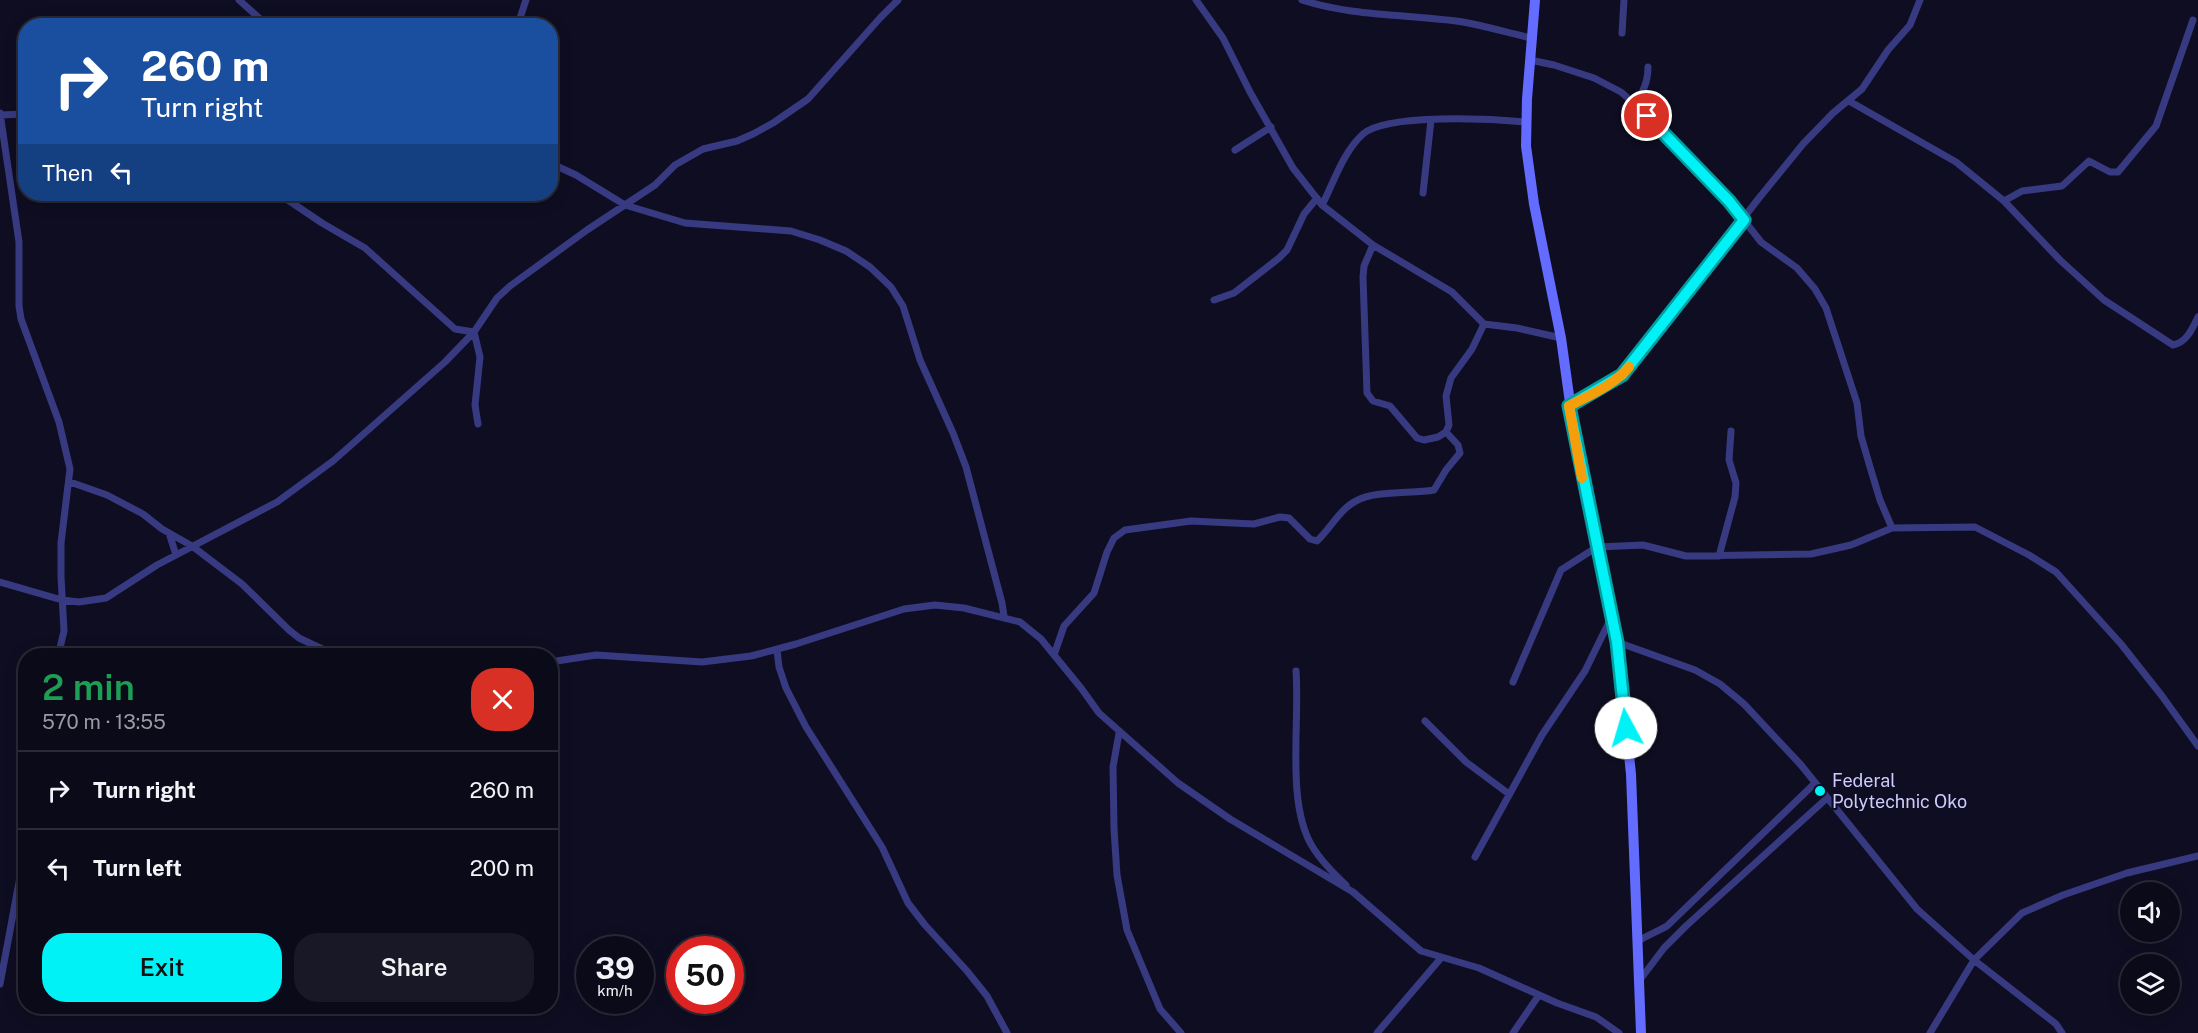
<!DOCTYPE html>
<meta charset="utf-8">
<style>
:root{--surface:#0b0a19;--page:#191826;--text:#f1f3f6;--muted:#9a9aa2;--line:#2b2b38;--accent:#00f2f7}
body{margin:0;font-family:"Public Sans",sans-serif;background:var(--page);color:var(--text);height:100vh;display:flex;flex-direction:column;font-size:22px;white-space:nowrap}
*{box-sizing:border-box;margin:0}
p{font-size:20px;color:var(--muted)}
.icon{flex:none;width:33px;height:33px;fill:none;stroke:currentColor;stroke-width:2;stroke-linecap:round;stroke-linejoin:round}
.map{position:relative;flex:1;overflow:hidden}
.sheet{position:absolute;left:18px;top:648px;width:540px;height:366px;display:flex;flex-direction:column;background:var(--surface);border-radius:24px;box-shadow:0 3px 15px #0003,0 0 0 2px var(--line)}
.sheet>*{flex:none}
.top-card{position:absolute;left:18px;top:18px;width:540px;height:183px;border-radius:24px;box-shadow:0 3px 15px #0003,0 0 0 2px var(--line);background:#1a4fa0;color:#fff;overflow:hidden}
.buttons{position:absolute;left:2120px;top:882px;display:grid;gap:12px}
.buttons a{display:grid;place-items:center;width:60px;height:60px;border-radius:50%;background:var(--surface);box-shadow:0 3px 15px #0003,0 0 0 2px var(--line);font-size:30px}
.speed{position:absolute;left:576px;top:936px;display:flex;gap:12px;font-size:30px;font-weight:700;text-align:center}
.speed>*{display:grid;place-content:center;width:78px;height:78px;border-radius:50%;background:var(--surface);box-shadow:0 3px 15px #0003,0 0 0 2px var(--line);line-height:1}
.speed small{font-size:15px;font-weight:400}
.speed .limit{border:9px solid #d22;background:#fff;color:#111}
.pin{position:absolute;display:grid;place-items:center;width:51px;height:51px;color:#fff;margin:-26px;border:3px solid #fff;border-radius:50%;box-shadow:0 2px 6px #0007}
.me{position:absolute;width:66px;margin:-33px;rotate:354deg;stroke-linejoin:round;filter:drop-shadow(0 0 4px #0008)}
.turn{display:flex;align-items:center;gap:21px;height:126px;padding:0 24px;font-size:27px}
.turn .icon{width:78px;height:78px;stroke-width:2.5}
.turn b{display:block;font-size:42px;line-height:51px}
.then{display:flex;align-items:center;height:57px;padding:0 24px;background:#0003;gap:12px;font-size:22px}
.round{display:grid;place-items:center;flex:none;width:63px;height:63px;border-radius:24px;background:var(--page)}
.summary{display:flex;align-items:center;justify-content:space-between;height:102px;padding:0 24px}
h1{font-size:36px;font-weight:600;line-height:45px;color:#1e9e55}
.primary-button{display:flex;gap:12px;margin-top:auto;padding:12px 24px}
.primary-button a{flex:1;height:69px;border-radius:24px;background:var(--accent);color:#111;font-size:24px;font-weight:600;line-height:69px;text-align:center}
.primary-button a+a{background:var(--page);color:var(--text)}
ul{padding:0;list-style:none}
li{display:flex;align-items:center;gap:18px;height:78px;padding:0 24px;border-top:2px solid var(--line)}
li div{flex:1}
li b{display:block;font-size:22px}
li em{font-style:normal}
.map>svg:first-child{display:block}
</style>
<div class="map">
<svg width="2198" height="1033" viewBox="0 0 2198 1033">
<rect width="100%" height="100%" fill="#0f0d21"/>
<g fill="none" stroke-linecap="round" stroke-linejoin="round">
<path stroke="#373a80" stroke-width="7" d="M239 0 268 26
M1196 0 1223 38 1250 92 1293 168 1322 205 1373 245 1452 292 1484 324 1517 328 1561 338
M1302 0C1354 17 1410 14 1463 22 1486 26 1508 33 1531 38
M521 26 520 18 526 0
M1622 33 1624 0
M1530 60 1554 65 1594 78 1621 92 1660 127 1729 201 1761 242 1797 268 1815 289 1826 308 1857 403 1861 436 1870 467 1880 500 1892 528
M1849 101 1956 162 2004 201 2060 260 2104 300 2173 345C2187 342 2192 329 2198 317
M1635 104C1643 92 1648 82 1648 67
M0 113 19 242V306L21 319 59 422 70 469 61 543V577L64 631 58 656
M0 115 26 114
M1235 150 1271 127
M550 163 576 175 625 205 685 223 791 231 820 240 846 251 870 267 891 287 903 306 920 360 953 433 966 467 1002 603 1004 616
M1423 193 1431 120
M279 194 322 223 365 248 455 329 474 332 480 357 475 405 478 424
M2004 201 2022 191 2062 186 2089 161 2110 172H2118L2156 126 2193 20
M1322 205C1334 182 1343 152 1363 134 1387 113 1493 119 1526 122
M1373 245 1364 266 1363 277 1367 393 1373 401 1390 406 1417 438 1424 440 1438 437 1446 432 1449 425 1446 396 1451 378 1472 349 1484 324
M1214 300 1234 293 1279 258 1287 250 1304 214 1317 198
M1569 406 1622 375 1759 198 1803 144 1833 113 1862 89 1888 50 1910 25 1920 0
M70 482 107 495 143 514 162 529 192 546 242 584 289 630 299 638 337 656
M169 533 176 555
M1719 556 1735 497 1736 483 1729 460 1731 431
M0 582 62 600 79 602 106 598 157 565 277 502 333 461 445 362 474 332 497 298 510 286 587 230 655 185 675 165 703 149 737 141 753 134 773 123 808 99 880 18 898 0
M1617 642 1695 670 1720 684 1744 704 1801 765 1917 909 1974 960 2056 1024 2062 1033
M777 650 779 667 786 688 806 727 882 847 908 903 925 925 967 971 987 996 1007 1033
M1054 655 1064 626 1094 593 1107 552 1114 538 1125 530 1191 521 1254 524 1280 517 1289 518 1310 539 1317 541C1330 529 1340 509 1356 501 1375 490 1412 494 1434 490L1446 470 1460 453 1458 445 1446 432
M550 662 596 655 702 662 751 656 796 644 904 609 935 605 964 608 1020 622 1041 639 1081 688 1099 713 1178 783 1230 819 1353 892 1421 951 1479 968 1557 1003 1596 1017 1619 1033
M1296 671C1300 722 1286 803 1312 846 1321 861 1333 873 1346 885
M1513 682 1561 570 1597 547 1643 545 1686 556 1811 554 1851 545 1892 528 1975 527 2029 555 2056 572 2121 644 2162 696 2198 746
M1425 721 1466 762 1509 794
M1119 733 1113 767 1114 829 1117 875 1127 930 1160 1009 1181 1033
M1475 857 1542 735 1585 671 1611 618
M1637 942C1647 935 1657 932 1667 926L1814 784
M1639 981 1664 948 1686 926 1826 799
M0 984 26 845
M1377 1033 1441 958
M1513 1033 1539 995
M1930 1033 1974 960 2022 913 2063 895 2127 873 2198 856"/>
<path stroke="#636cff" stroke-width="10" d="M1535 0 1527 99 1526 146 1534 204 1561 338 1577 453 1617 642 1631 774 1641 1033"/>
</g>
<g fill="none" stroke-linecap="round" stroke-linejoin="round">
<g stroke="#009da1" stroke-width="15">
<path id="route" d="M1626 728 1617 642 1569 406 1622 375 1744 220 1729 201 1647 116"/>
</g>
<use href="#route" stroke="#00f2f7" stroke-width="10"/>
<path stroke="#f59e0b" stroke-width="10" d="M1582 478 1569 406C1590 395 1614 385 1629 367"/>
</g>
<circle fill="#00f2f7" stroke="#0f0d21" stroke-width="2" cx="1820" cy="791" r="6"/>
<g text-anchor="middle" stroke-width="4.5" stroke-linejoin="round" paint-order="stroke">
<g font-size="18" fill="#ceccff" stroke="#0f0d21" text-anchor="start">
<text x="1832" y="787">Federal<tspan x="1832" dy="21">Polytechnic Oko</tspan></text>
</g>
</g>
</svg>
<div class="buttons">
<a><svg class="icon" aria-label="sound" viewBox="0 0 24 24"><path d="M4 9h4l5-4v14l-5-4H4zM17 9q2 3 0 6"/></svg></a>
<a><svg class="icon" aria-label="layers" viewBox="0 0 24 24"><path d="M12 4l9 5-9 5-9-5zM3 14l9 5 9-5"/></svg></a>
</div>
<div class="speed"><div>39<small>km/h</small></div><div class="limit">50</div></div>
<div class="pin" style="left:1647px;top:116px;background:#d93025"><svg class="icon" aria-label="arrive" viewBox="0 0 24 24"><path d="M6 21V4h12l-3 4 3 4H6"/></svg></div>
<svg class="me" style="left:1626px;top:728px" viewBox="-20 -20 40 40"><circle r="19" fill="#fff"/><path d="M0-13L10 11 0 6-10 11z" fill="#00f2f7"/></svg>
<div class="top-card">
<div class="turn"><svg class="icon" aria-label="right" viewBox="0 0 24 24"><path d="M7 20v-9h11M14 6l5 5-5 5"/></svg><div><b>260 m</b>Turn right</div></div>
<div class="then">Then<svg class="icon" aria-label="left" viewBox="0 0 24 24"><path d="M17 20v-9H6M10 6l-5 5 5 5"/></svg></div>
</div>
<section class="sheet">
<div class="summary"><div><h1>2 min</h1><p>570 m · 13:55</p></div><a class="round" style="background:#d93025;color:#fff"><svg class="icon" aria-label="close" viewBox="0 0 24 24"><path d="M6 6l12 12M18 6L6 18"/></svg></a></div>
<ul>
<li><svg class="icon" aria-label="right" viewBox="0 0 24 24"><path d="M7 20v-9h11M14 6l5 5-5 5"/></svg><div><b>Turn right</b></div><em>260 m</em></li>
<li><svg class="icon" aria-label="left" viewBox="0 0 24 24"><path d="M17 20v-9H6M10 6l-5 5 5 5"/></svg><div><b>Turn left</b></div><em>200 m</em></li>
</ul>
<div class="primary-button"><a>Exit</a><a>Share</a></div>
</section>
</div>
